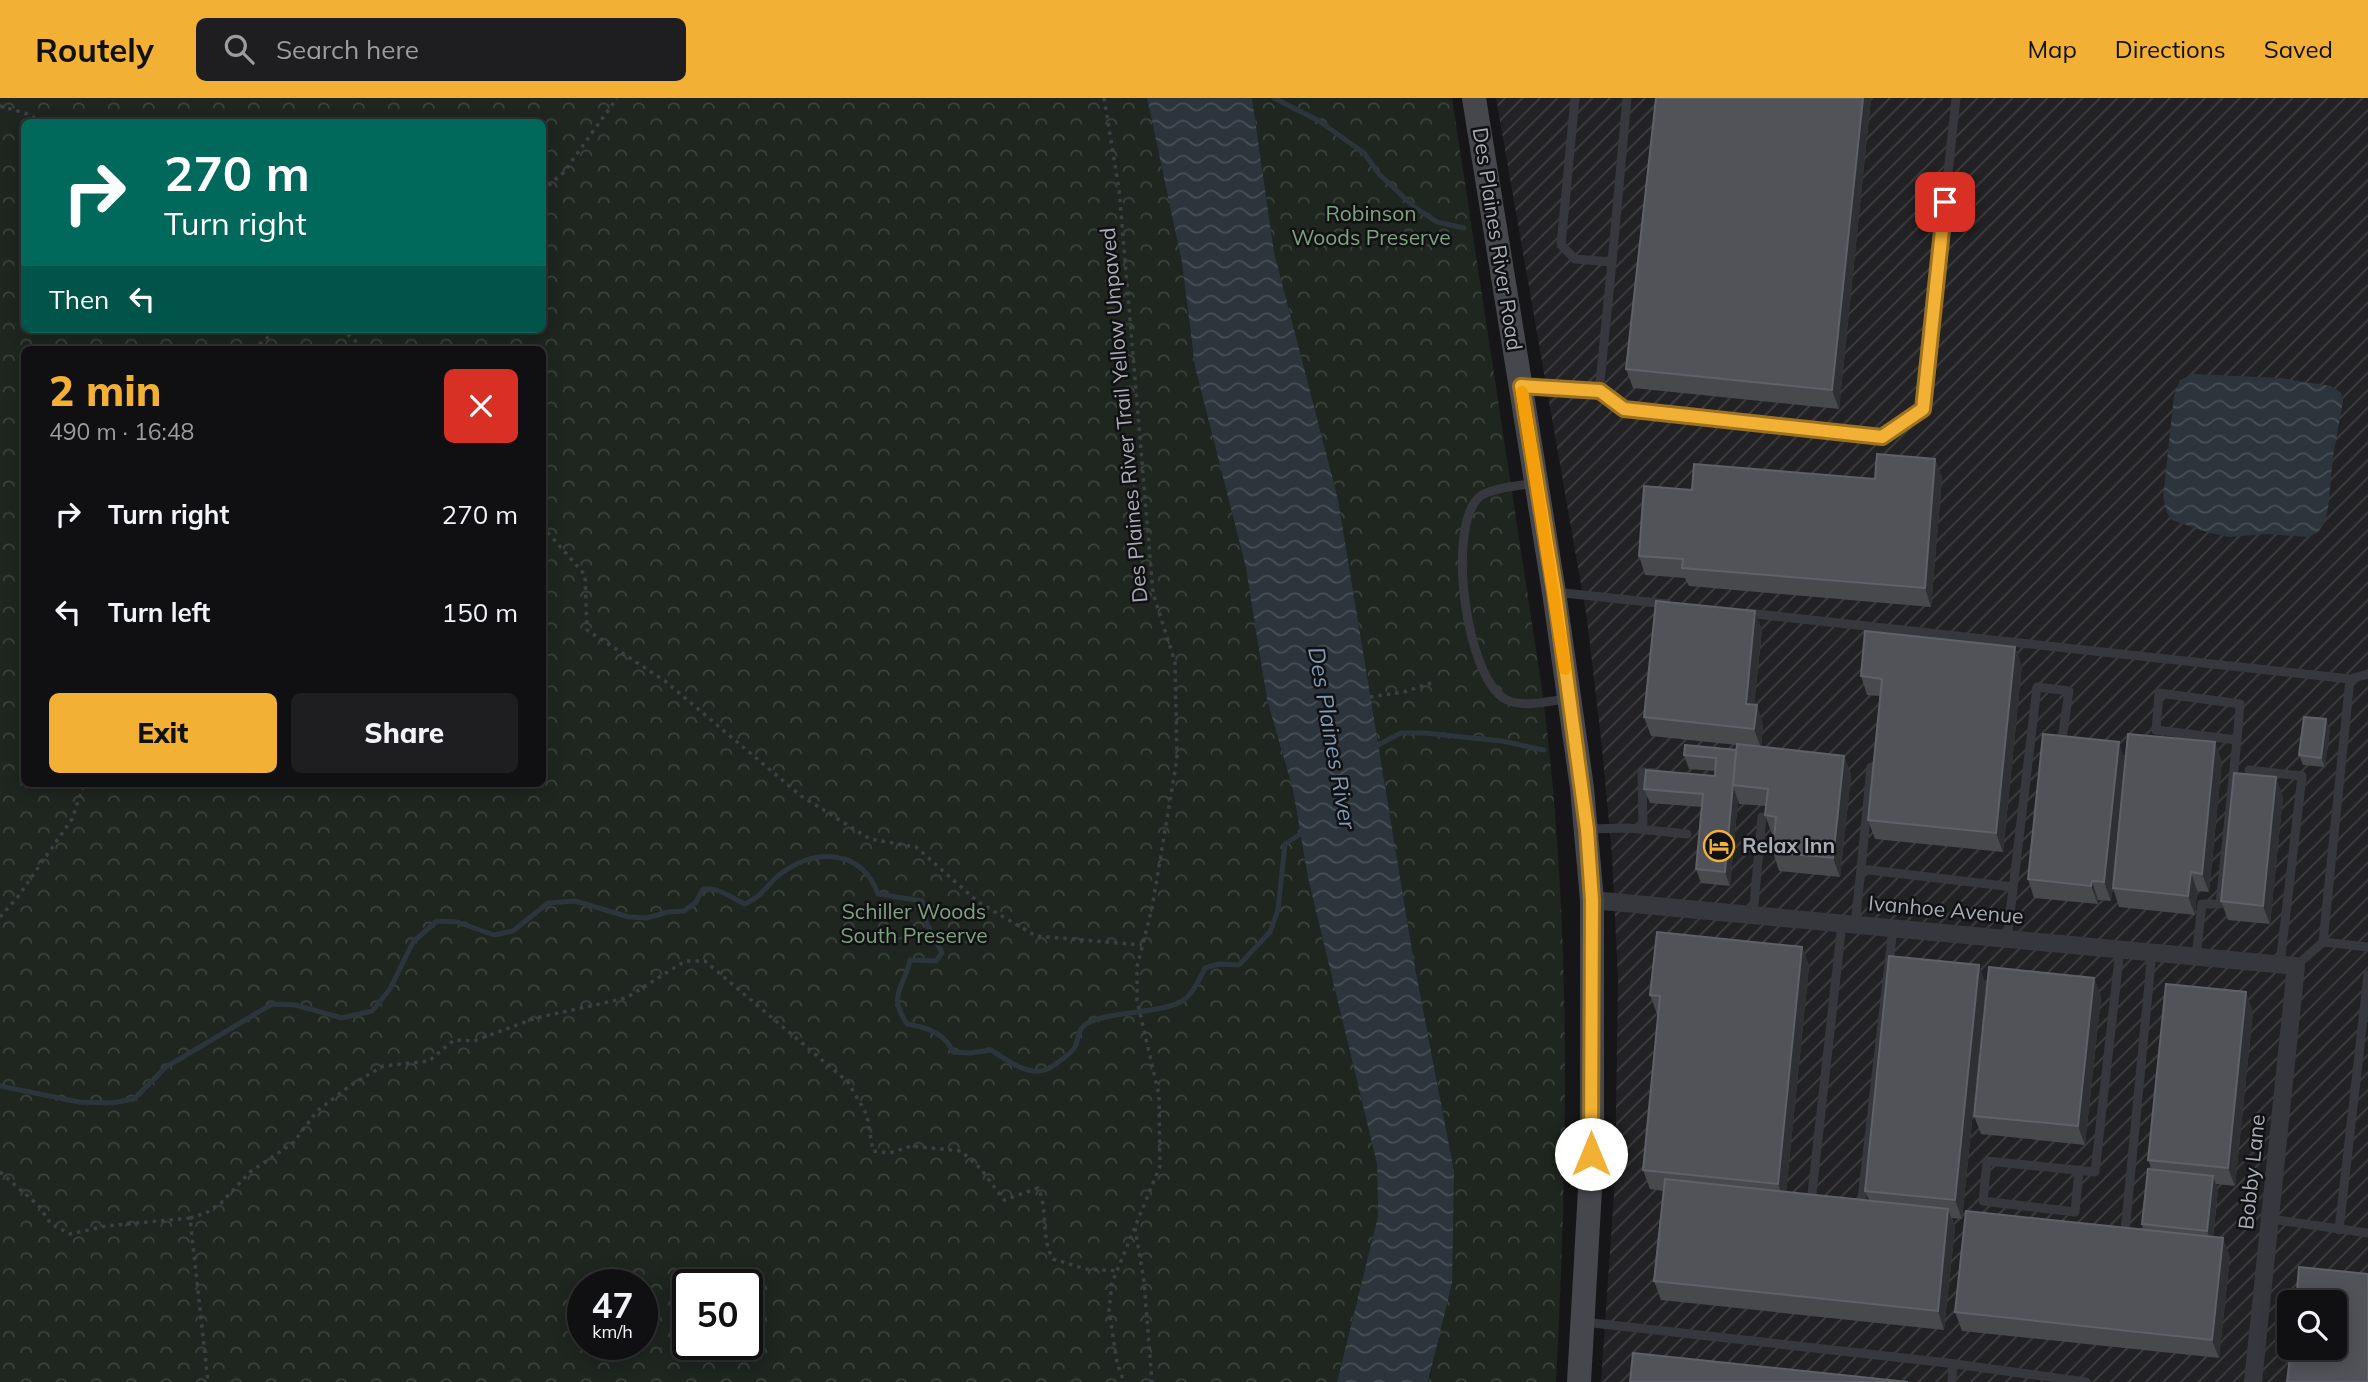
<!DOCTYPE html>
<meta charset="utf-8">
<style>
:root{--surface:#101012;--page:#1e1e20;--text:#f1f3f6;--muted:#9c9d9f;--line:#303032;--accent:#f2b134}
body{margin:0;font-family:Mulish,sans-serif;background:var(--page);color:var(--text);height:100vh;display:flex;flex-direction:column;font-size:26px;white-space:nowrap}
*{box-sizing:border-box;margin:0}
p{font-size:23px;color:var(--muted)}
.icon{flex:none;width:38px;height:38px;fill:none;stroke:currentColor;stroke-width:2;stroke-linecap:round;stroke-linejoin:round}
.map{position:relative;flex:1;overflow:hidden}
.panel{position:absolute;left:21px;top:248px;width:525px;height:441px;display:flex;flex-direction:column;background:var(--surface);border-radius:10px;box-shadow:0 4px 18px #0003,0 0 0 2px var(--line)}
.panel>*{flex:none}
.hud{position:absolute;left:21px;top:21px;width:525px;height:214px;border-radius:10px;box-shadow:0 4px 18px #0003,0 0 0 2px var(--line);background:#00695c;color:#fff;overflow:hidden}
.fabs{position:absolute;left:2277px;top:1192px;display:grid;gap:14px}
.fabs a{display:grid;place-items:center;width:70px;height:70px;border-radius:10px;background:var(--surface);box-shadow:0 4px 18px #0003,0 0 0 2px var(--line);font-size:35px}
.speed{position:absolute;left:567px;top:1171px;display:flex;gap:14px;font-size:35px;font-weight:700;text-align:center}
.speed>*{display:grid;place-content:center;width:91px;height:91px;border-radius:50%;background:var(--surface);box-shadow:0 4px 18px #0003,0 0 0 2px var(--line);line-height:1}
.speed small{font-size:18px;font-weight:400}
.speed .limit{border:4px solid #111;border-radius:10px;background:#fff;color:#111}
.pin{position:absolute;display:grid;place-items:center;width:60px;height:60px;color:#fff;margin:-30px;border-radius:14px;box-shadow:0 4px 10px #0006}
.me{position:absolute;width:77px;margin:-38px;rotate:0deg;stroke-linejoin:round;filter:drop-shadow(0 0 5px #0008)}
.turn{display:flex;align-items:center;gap:24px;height:147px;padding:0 28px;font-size:32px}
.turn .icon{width:91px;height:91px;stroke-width:2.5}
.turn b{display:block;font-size:49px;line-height:60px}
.then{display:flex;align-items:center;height:66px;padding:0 28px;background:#0003;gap:14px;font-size:26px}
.round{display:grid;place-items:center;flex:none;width:74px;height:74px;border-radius:10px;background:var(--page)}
.headline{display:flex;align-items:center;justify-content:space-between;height:119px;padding:0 28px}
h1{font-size:42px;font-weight:800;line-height:52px;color:var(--accent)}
.action{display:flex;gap:14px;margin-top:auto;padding:14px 28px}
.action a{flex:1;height:80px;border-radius:10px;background:var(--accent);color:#111;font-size:28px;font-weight:800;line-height:80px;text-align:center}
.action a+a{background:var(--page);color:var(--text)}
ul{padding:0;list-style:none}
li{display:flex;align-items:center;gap:21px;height:98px;padding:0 28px}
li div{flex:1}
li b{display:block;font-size:26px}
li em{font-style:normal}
header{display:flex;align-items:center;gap:42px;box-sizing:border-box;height:98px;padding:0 35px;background:var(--accent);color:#111}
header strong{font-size:33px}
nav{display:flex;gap:38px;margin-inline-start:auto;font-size:24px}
.search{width:490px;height:63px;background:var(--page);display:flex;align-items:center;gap:18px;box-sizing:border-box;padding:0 24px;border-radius:10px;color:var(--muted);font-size:26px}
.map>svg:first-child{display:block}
</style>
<header>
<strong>Routely</strong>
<div class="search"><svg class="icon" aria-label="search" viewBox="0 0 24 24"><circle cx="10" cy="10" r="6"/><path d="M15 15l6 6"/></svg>Search here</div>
<nav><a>Map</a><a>Directions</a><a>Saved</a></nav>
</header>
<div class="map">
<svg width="2368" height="1284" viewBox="0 0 2368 1284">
<defs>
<pattern id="industrial-furrows" width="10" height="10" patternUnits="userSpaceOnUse" patternTransform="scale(1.75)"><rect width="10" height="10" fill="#222225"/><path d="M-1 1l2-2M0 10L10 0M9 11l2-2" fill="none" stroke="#3f3f43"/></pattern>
<pattern id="park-crowns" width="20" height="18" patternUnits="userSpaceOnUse" patternTransform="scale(1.75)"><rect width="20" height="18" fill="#1e261f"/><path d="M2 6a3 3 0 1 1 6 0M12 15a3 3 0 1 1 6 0" fill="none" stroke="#3c433d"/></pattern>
<pattern id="water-waves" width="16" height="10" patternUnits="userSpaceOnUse" patternTransform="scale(1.75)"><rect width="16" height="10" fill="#2c353c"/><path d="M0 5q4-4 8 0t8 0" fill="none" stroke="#485056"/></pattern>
</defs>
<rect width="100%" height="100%" fill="#161618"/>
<path fill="url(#industrial-furrows)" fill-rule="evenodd" d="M1496 0H2368V1284H1601L1615 1081 1618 882 1612 757 1602 649 1587 521ZM2289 1204H2334V1250H2289Z"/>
<path fill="url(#park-crowns)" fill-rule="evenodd" d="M0 0H1147L1182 165 1195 269 1246 470 1293 692 1308 780 1377 1066 1378 1118 1337 1284H0ZM24 24H542V231H24ZM24 252H542V686H24ZM583 1186H642V1246H583ZM688 1186H747V1246H688Z
M1252 0H1452L1542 591C1572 820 1568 1054 1556 1284H1428L1431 1276 1454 1073 1414 864 1338 401 1274 154Z"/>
<path fill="url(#water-waves)" d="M1147 0H1252L1274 154 1338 401 1414 864 1454 1073 1452 1185 1428 1284H1337L1378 1118 1377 1066 1308 780 1293 692 1267 601 1246 470 1195 269 1182 165Z
M2193 276 2280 280 2331 288 2341 295 2343 303 2333 359 2328 411 2325 424 2318 434 2309 439 2265 436 2230 439 2210 435 2172 422 2167 415 2163 399 2174 298 2180 282Z"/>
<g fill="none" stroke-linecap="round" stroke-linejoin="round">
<path stroke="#2c353c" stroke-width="5" d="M1274 0 1319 23 1364 55 1379 76 1413 108 1437 124 1464 130
M1374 649 1401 635H1424L1502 643 1544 652
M0 988 79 1004 112 1005 134 1001 166 969 272 906 295 907 342 920 372 913 390 891 413 844 437 823 457 824 494 837 513 833 548 805 575 803 629 819 647 820 668 814 684 813 696 804 703 791C719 789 731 800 745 806 765 797 766 786 783 774 818 750 862 752 878 796L922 803 926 824 942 855 936 863 910 862C904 891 887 896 907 926 926 929 945 935 953 954L970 955 991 952C1005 961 1027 978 1045 972 1051 970 1072 955 1075 949 1079 941 1077 932 1086 926 1110 912 1167 916 1185 901 1194 894 1200 880 1205 870L1219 866 1239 867 1270 834 1278 812 1285 746 1305 733"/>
<path stroke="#3d3f44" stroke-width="3.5" stroke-dasharray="3.5 5" stroke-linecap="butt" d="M1104 0 1119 91 1153 495 1175 564 1177 661 1152 810 1137 869V902L1159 997 1160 1068 1112 1185 1109 1212 1117 1265 1124 1284
M0 8 28 16 42 24
M542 93 564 74 617 0
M341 231 366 252
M253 252 277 231
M542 428 585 477 587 532 665 583 801 698 870 741 916 749 978 804 1036 838 1142 847
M1370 599 1404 594 1431 585
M0 819 17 800 72 721 84 686
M0 1074 38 1107 51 1126 70 1136 106 1128 190 1120 208 1284
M190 1120 206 1115 221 1105 250 1074 293 1045 317 1013 351 987 383 968 429 963 454 942 474 943 536 920 626 900 685 863H705L848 984 867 1017 873 1053 890 1055 911 1048 961 1053 981 1071 1004 1102 1038 1090C1049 1113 1040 1139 1053 1161L1086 1171 1117 1173
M1135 1130 1144 1183 1152 1284"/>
<path stroke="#37383d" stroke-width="9" d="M1575 0 1561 147 1575 161 1612 164 1599 294
M1612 164 1627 0
M1523 288 1599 294 1624 311 1882 339 1923 311 1956 0
M1535 385C1519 388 1496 389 1482 397 1444 422 1466 584 1507 602 1525 610 1548 603 1566 601
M1555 494 1667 506
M1747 515 2350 581
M2249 672 2302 678 2280 866
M1588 731 1628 730 1687 736
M1643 731 1642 674 1656 675
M1861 771 1871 669
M1753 817 1762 719
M1855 826 1861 771 2013 789
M2007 841 2037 589 2069 593 2061 648
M2323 844 2368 849
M2196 859 2202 806H2220L2237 642 2156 632 2159 595 2240 606 2237 642
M2296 868 2323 844 2350 581 2368 576
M2079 1072 2075 1114 1983 1103 1987 1063 2095 1074 2120 851
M1812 1095 1842 825
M1862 1101 1893 830
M2270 1121 2368 1135
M2339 1132 2368 877
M2125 1134 2152 854
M1584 1224 1948 1265 2086 1284
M1952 1284 1953 1266"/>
<path stroke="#37383d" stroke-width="18" d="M1592 802 2296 868 2253 1284"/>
<path stroke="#45474d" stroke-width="24" d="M1474 0 1554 494 1582 690 1592 802V1056L1579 1284"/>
</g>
<path fill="#47494d" d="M1871 0 1839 311 1633 290 1626 271Z
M1935 361 1942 380 1931 509 1689 488 1685 480 1645 477 1639 458 1692 392 1875 381Z
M1762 532 1754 607 1763 626 1761 649 1844 658 1851 677 1840 779 1779 773 1773 754 1775 736H1772L1765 717 1766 708 1739 706 1738 702 1730 788 1701 785 1696 771 1702 709 1650 705 1644 691 1715 678V673L1689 671 1684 657 1736 652 1737 647 1651 638 1644 619Z
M2022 567 2003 754 1875 741 1868 722 1880 598 1867 597 1861 578Z
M2330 631 2325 669 2303 667 2299 657Z
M2125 663H2222L2209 794 2197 793 2195 817 2119 809 2113 790 2121 703 2111 803 2098 802V806L2034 800 2028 781Z
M2283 698 2270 826 2228 822 2221 803Z
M1802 849 1809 868 1786 1094 1869 1102 1865 1093 1986 886 1962 1121 1952 1120 1955 1130 1944 1232 1661 1202 1654 1183 1663 1093 1650 1091 1643 1072 1659 916H1657L1650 897Z
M2094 880 2101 899 2085 1047 1981 1036 1974 1018Z
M2253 913 2235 1088 2216 1086 2218 1092 2213 1139 2230 1159 2219 1260 1962 1233 1955 1214 2144 1132 2142 1126 2152 1072 2148 1062Z"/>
<path fill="#2f3033" d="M1863 0H1871L1839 311 1832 292Z
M1935 361 1942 380 1931 509 1925 490Z
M1755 513 1762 532 1752 624 1746 606Z
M2015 549 2022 567 2003 754 1996 735Z
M1757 607 1763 626 1761 650 1754 631Z
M2326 621 2330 631 2325 669 2321 660Z
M2119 644 2125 663 2111 803 2104 784Z
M2215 644 2222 663 2209 794 2202 776Z
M1844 658 1851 677 1840 779 1833 760Z
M2276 679 2283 698 2270 826 2263 808Z
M1733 688 1738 702 1730 788 1725 774Z
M2191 774 2197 793 2195 817 2188 798Z
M2092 783 2098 802V806L2091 788Z
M1802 849 1809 868 1785 1105 1778 1086Z
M1979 867 1986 886 1962 1121 1955 1102Z
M2094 880 2101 899 2085 1047 2078 1028Z
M2246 894 2253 913 2235 1088 2228 1070Z
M2213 1078 2218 1092 2212 1147 2207 1133Z
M1948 1111 1955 1130 1944 1232 1938 1213Z
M2223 1140 2230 1159 2219 1260 2212 1242Z"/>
<path fill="#525359" stroke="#5f6168" stroke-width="2" d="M1656 0H1863L1832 292 1626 271Z
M1877 356 1935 361 1925 490 1682 470 1683 461 1639 458 1644 388 1692 392 1694 366 1875 381Z
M1656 503 1755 513 1746 606 1757 607 1754 631 1644 619Z
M1865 533 2015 549 1996 735 1868 722 1882 581 1861 578Z
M2304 619 2326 621 2321 660 2299 657Z
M2043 636 2119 644 2104 784 2092 783 2091 788 2028 781Z
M2128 636 2215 644 2202 776 2191 774 2188 798 2113 790Z
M1737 646 1844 658 1833 760 1773 754 1776 719 1765 717 1768 691 1733 687Z
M1685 647 1736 652 1725 774 1696 771 1703 696 1644 691 1646 672 1715 678 1716 660 1684 657Z
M2234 675 2276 679 2263 808 2221 803Z
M1657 834 1802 849 1778 1086 1643 1072 1660 898 1650 897Z
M1889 858 1979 867 1955 1102 1865 1093Z
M1989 869 2094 880 2078 1028 1974 1018Z
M2166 886 2246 894 2228 1070 2148 1062Z
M2148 1071 2213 1078 2207 1133 2142 1126Z
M1665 1081 1948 1111 1938 1213 1654 1183Z
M1966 1113 2223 1140 2212 1242 1955 1214Z
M2299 1169 2368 1176V1284H2287L2291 1250H2334V1204H2296Z
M1633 1255 1908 1284H1630Z"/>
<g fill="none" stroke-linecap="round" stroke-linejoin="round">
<g stroke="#9d7322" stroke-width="18">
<path id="route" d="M1591 1056 1592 802 1587 731 1555 494 1521 288 1600 293 1624 311 1882 339 1923 311 1945 104"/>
</g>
<use href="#route" stroke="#f2b134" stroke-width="12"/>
<path stroke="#f59e0b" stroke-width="12" d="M1522 294 1565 571"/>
</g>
<defs>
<g id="hotel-ring" transform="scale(1.575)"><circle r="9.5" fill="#111113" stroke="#f2b134" stroke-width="1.5"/><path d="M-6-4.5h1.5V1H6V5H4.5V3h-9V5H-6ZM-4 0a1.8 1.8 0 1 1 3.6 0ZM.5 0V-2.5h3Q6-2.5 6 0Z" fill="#f2b134"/></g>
</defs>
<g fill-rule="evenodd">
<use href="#hotel-ring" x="1719" y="748"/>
</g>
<g text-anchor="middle" stroke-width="5" stroke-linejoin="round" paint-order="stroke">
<g font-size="21" fill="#7fa381" stroke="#111113">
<text x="1371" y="123">Robinson<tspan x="1371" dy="24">Woods Preserve</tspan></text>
<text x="914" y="821">Schiller Woods<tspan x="914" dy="24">South Preserve</tspan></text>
</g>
<g font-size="21" fill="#a8adb8" stroke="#111113">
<text transform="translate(1497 141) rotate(81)" y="7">Des Plaines River Road</text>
<text transform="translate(1124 317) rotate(-95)" y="7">Des Plaines River Trail Yellow Unpaved</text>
<text transform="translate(1946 812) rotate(5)" y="7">Ivanhoe Avenue</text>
<text transform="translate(2252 1074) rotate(-84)" y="7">Bobby Lane</text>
</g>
<g font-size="21" font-weight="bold" fill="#a8adb8" stroke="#111113" text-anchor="start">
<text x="1742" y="755">Relax Inn</text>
</g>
<g font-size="23" font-style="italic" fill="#7f9bb3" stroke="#111113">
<text transform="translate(1332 640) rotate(80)" y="8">Des Plaines River</text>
</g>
</g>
</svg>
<div class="fabs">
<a><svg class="icon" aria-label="search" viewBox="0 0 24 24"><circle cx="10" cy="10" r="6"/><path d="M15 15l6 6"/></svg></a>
</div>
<div class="speed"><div>47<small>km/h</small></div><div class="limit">50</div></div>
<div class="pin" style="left:1945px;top:104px;background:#d93025"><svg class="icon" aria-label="arrive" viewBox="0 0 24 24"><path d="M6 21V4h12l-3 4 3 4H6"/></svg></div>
<svg class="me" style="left:1591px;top:1056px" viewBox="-20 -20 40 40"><circle r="19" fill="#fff"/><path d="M0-13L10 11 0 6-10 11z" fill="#f2b134"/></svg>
<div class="hud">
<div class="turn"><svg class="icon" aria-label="right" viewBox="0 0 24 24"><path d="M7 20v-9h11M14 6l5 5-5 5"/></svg><div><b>270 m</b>Turn right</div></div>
<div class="then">Then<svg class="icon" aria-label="left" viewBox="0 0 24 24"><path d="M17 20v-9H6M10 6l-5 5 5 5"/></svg></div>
</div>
<section class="panel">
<div class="headline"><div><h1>2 min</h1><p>490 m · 16:48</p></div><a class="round" style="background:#d93025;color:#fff"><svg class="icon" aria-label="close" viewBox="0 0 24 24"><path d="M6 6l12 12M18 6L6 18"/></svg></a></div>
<ul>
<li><svg class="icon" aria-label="right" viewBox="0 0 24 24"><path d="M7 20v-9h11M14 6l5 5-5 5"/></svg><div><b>Turn right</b></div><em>270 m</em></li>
<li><svg class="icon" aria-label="left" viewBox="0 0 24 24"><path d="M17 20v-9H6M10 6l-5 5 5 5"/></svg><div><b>Turn left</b></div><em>150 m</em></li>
</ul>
<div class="action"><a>Exit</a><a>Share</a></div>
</section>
</div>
